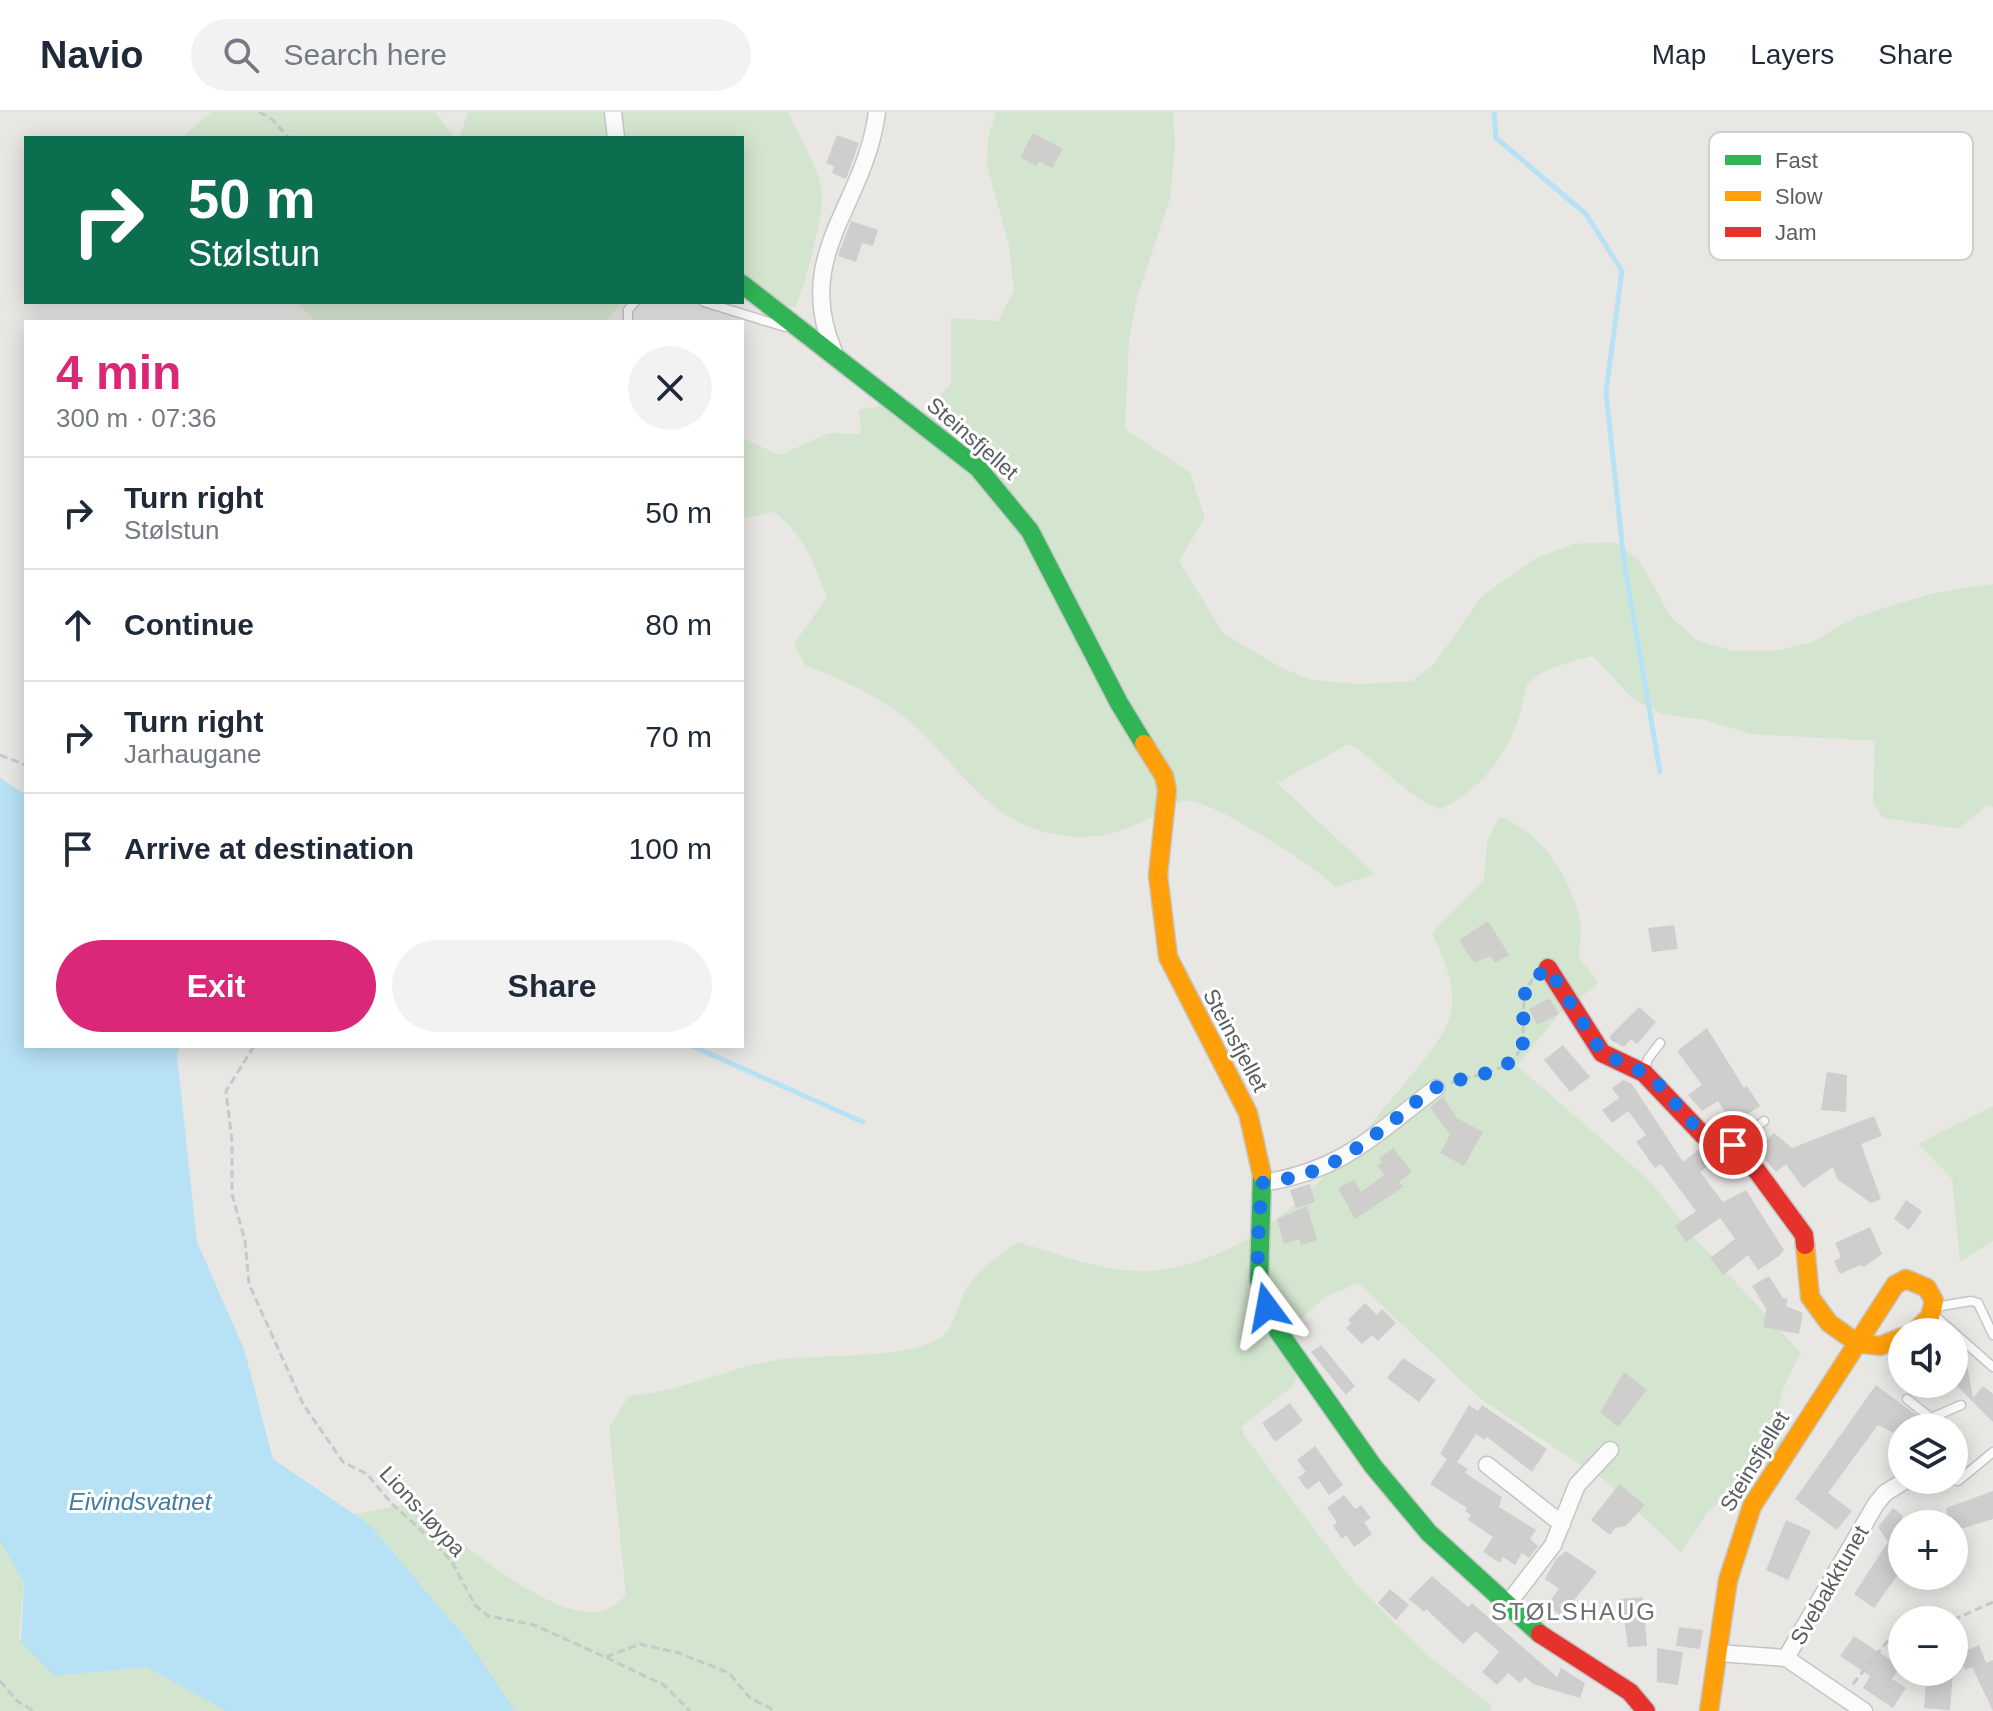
<!DOCTYPE html>
<meta charset="utf-8">
<style>
:root{--surface:#fff;--page:#f2f2f3;--text:#1f2937;--muted:#747a83;--line:#e0e1e3;--accent:#db2777}
body{margin:0;font-family:Arial,sans-serif;background:var(--page);color:var(--text);height:100vh;display:flex;flex-direction:column;font-size:30px;white-space:nowrap}
*{box-sizing:border-box;margin:0}
p{font-size:26px;color:var(--muted)}
.icon{flex:none;width:44px;height:44px;fill:none;stroke:currentColor;stroke-width:2;stroke-linecap:round;stroke-linejoin:round}
.map{position:relative;flex:1;overflow:hidden}
.panel{position:absolute;left:24px;top:208px;width:720px;height:728px;display:flex;flex-direction:column;background:var(--surface);border-radius:0px;box-shadow:0 4px 20px #0003}
.panel>*{flex:none}
.guide{position:absolute;left:24px;top:24px;width:720px;height:168px;border-radius:0px;box-shadow:0 4px 20px #0003;background:#0b6e4f;color:#fff;overflow:hidden}
.tools{position:absolute;left:1888px;top:1206px;display:grid;gap:16px}
.tools a{display:grid;place-items:center;width:80px;height:80px;border-radius:50%;background:var(--surface);box-shadow:0 4px 20px #0003;font-size:40px}
.pin{position:absolute;display:grid;place-items:center;width:68px;height:68px;color:#fff;margin:-34px;border:4px solid #fff;border-radius:50%;box-shadow:0 2px 8px #0007}
.me{position:absolute;width:88px;margin:-44px;rotate:347deg;stroke-linejoin:round;filter:drop-shadow(0 0 6px #0008)}
.turn{display:flex;align-items:center;gap:28px;height:168px;padding:0 32px;font-size:36px}
.turn .icon{width:104px;height:104px;stroke-width:2.5}
.turn b{display:block;font-size:56px;line-height:68px}
.round{display:grid;place-items:center;flex:none;width:84px;height:84px;border-radius:42px;background:var(--page)}
.summary{display:flex;align-items:center;justify-content:space-between;height:136px;padding:0 32px}
h1{font-size:48px;font-weight:800;line-height:60px;color:var(--accent)}
.cta{display:flex;gap:16px;margin-top:auto;padding:16px 32px}
.cta a{flex:1;height:92px;border-radius:48px;background:var(--accent);color:#fff;font-size:32px;font-weight:800;line-height:92px;text-align:center}
.cta a+a{background:var(--page);color:var(--text)}
ul{padding:0;list-style:none}
li{display:flex;align-items:center;gap:24px;height:112px;padding:0 32px;border-top:2px solid var(--line)}
li div{flex:1}
li b{display:block;font-size:30px}
li em{font-style:normal}
header{display:flex;align-items:center;gap:48px;box-sizing:border-box;height:112px;padding:0 40px;background:var(--surface);border-bottom:2px solid var(--line)}
header strong{font-size:38px}
nav{display:flex;gap:44px;margin-inline-start:auto;font-size:28px}
.search{width:560px;height:72px;background:var(--page);display:flex;align-items:center;gap:20px;box-sizing:border-box;padding:0 28px;border-radius:44px;color:var(--muted);font-size:30px}
.map>svg:first-child{display:block}
</style>
<header>
<strong>Navio</strong>
<div class="search"><svg class="icon" aria-label="search" viewBox="0 0 24 24"><circle cx="10" cy="10" r="6"/><path d="M15 15l6 6"/></svg>Search here</div>
<nav><a>Map</a><a>Layers</a><a>Share</a></nav>
</header>
<div class="map">
<svg width="1993" height="1599" viewBox="0 0 1993 1599">
<rect width="100%" height="100%" fill="#e9e7e4"/>
<path fill="#d4e5cf" d="M211 0H435L455 26H182Z
M468 0H788C799 25 814 47 821 74 827 98 805 170 796 195L759 193 742 187V26H459Z
M996 0H1173L1175 33 1170 87 1136 189 1129 229 1125 317 1190 360 1205 406 1179 449 1223 521 1284 557 1312 568 1361 572 1412 569 1434 552 1482 484 1536 446 1573 432 1614 430 1639 448 1671 505 1697 528 1734 539H1773L1813 530 1852 507 1897 492 1934 481 1993 472V695L1987 693 1959 717 1883 706 1873 692 1875 629 1750 622 1705 608 1661 602 1633 587 1593 544C1571 550 1548 554 1530 570 1523 576 1524 590 1521 599 1509 641 1481 679 1440 697 1405 684 1381 651 1349 632L1277 671 1375 762 1336 775C1318 756 1207 684 1185 689 1174 691 1162 700 1152 705 1113 725 1084 731 1041 719 984 704 950 643 907 607 877 583 840 567 805 553L794 532 827 485C813 450 804 423 774 400L742 406V326L780 343 829 321 861 322 859 298 883 293 913 318 951 271V206L998 209 1014 179 1009 133 987 54 988 26Z
M295 190H621L606 210H317Z
M1499 705C1540 717 1567 762 1579 802 1583 815 1579 833 1579 846L1599 871 1560 901 1517 954 1650 1069 1695 1126 1801 1241C1780 1278 1767 1305 1792 1345L1758 1355 1707 1401 1681 1441 1607 1370 1482 1288 1358 1171 1324 1186 1282 1223 1297 1263 1294 1273 1241 1315 1244 1323 1355 1471 1427 1543 1490 1592 1492 1599H515L355 1402 408 1392C450 1418 554 1516 605 1498 612 1496 620 1488 626 1484L609 1315 629 1284C685 1279 728 1255 782 1247 823 1242 913 1248 944 1223 955 1214 959 1187 968 1174 981 1155 1000 1143 1018 1130 1072 1146 1120 1168 1177 1155 1276 1133 1338 1051 1400 977 1416 957 1449 922 1452 896 1455 869 1442 844 1432 821L1484 768 1487 729Z
M1993 994V1129L1960 1150 1952 1067 1918 1032Z
M0 1429 24 1470 19 1525 54 1564 146 1555 226 1599H0Z"/>
<path fill="#b7e1f4" d="M0 666 26 683V934H180L177 943 197 1130 244 1237 273 1347 370 1413 468 1529 515 1599H226L146 1555 54 1564 21 1530 24 1470 0 1429Z"/>
<g fill="none" stroke-linecap="round" stroke-linejoin="round">
<path stroke="#b7e1f4" stroke-width="5" d="M1494 0 1496 26 1586 102 1622 159 1606 280 1624 450 1660 660
M692 934 863 1010"/>
</g>
<path fill="#d0cecd" d="M1033 21 1063 37 1052 56 1039 49 1036 54 1020 45Z
M837 23 859 31 846 67 832 61 834 54 826 51Z
M851 109 878 118 873 134 862 131 856 150 838 144Z
M1488 809 1509 843 1495 851 1490 844 1474 851 1459 828Z
M1674 813 1678 837 1652 840 1648 816Z
M1549 886 1559 902 1537 913 1529 897Z
M1639 895 1656 910 1637 932 1631 927 1624 935 1612 929 1609 925Z
M1707 916 1744 976 1747 974 1760 994 1733 1012 1718 989 1702 999 1688 983 1702 973 1677 939Z
M1563 933 1590 965 1570 980 1544 948Z
M1827 960 1847 963 1846 1000 1821 998Z
M1623 968 1632 972 1683 1050 1698 1038 1716 1047 1700 1060 1723 1090 1746 1078 1784 1138 1779 1144 1758 1158 1748 1143 1723 1163 1710 1146 1735 1127 1720 1106 1686 1130 1675 1114 1696 1099 1661 1052 1655 1056 1636 1030 1646 1023 1628 999 1612 1011 1602 998 1619 986 1612 976Z
M1443 985 1457 1006 1483 1020 1464 1054 1440 1041 1450 1023 1430 995Z
M1874 1004 1882 1024 1861 1032 1881 1087 1871 1091 1837 1067 1833 1055 1803 1076 1786 1052 1776 1060 1756 1037 1774 1021 1792 1036Z
M1393 1036 1412 1060 1399 1070 1403 1075 1355 1107 1338 1076 1354 1068 1361 1080 1384 1063 1377 1053 1382 1050 1379 1046Z
M1310 1072 1315 1090 1296 1096 1290 1078Z
M1906 1088 1922 1099 1909 1118 1894 1107Z
M1307 1094 1317 1128 1301 1133 1299 1127 1284 1132 1277 1107Z
M1870 1115 1882 1142 1864 1155 1860 1153 1840 1162 1834 1149 1841 1145 1835 1131Z
M1769 1164 1783 1186 1788 1187 1786 1194 1803 1201 1799 1222 1763 1215 1766 1197 1752 1174Z
M1365 1191 1377 1203 1382 1197 1396 1211 1378 1229 1372 1223 1362 1232 1346 1216 1351 1211 1348 1208Z
M1321 1233 1355 1274 1346 1283 1311 1240Z
M1403 1246 1436 1268 1419 1290 1387 1266Z
M1966 1247 1973 1286 1983 1274 1993 1282V1310L1954 1271V1249Z
M1624 1260 1647 1278 1618 1315 1600 1300Z
M1876 1273 1919 1305 1911 1316H1902V1325L1878 1313 1828 1381 1852 1399 1837 1418 1795 1387Z
M1290 1291 1303 1309 1275 1330 1262 1311Z
M1469 1293 1478 1299 1482 1293 1547 1337 1532 1360 1487 1325 1485 1328 1476 1322 1457 1350 1468 1357 1465 1361 1502 1385 1499 1395 1536 1418 1530 1427 1538 1434 1529 1446 1522 1441 1515 1453 1503 1445 1500 1451 1483 1440 1493 1425 1468 1408 1471 1403 1465 1399 1467 1396 1430 1372 1447 1347 1440 1342Z
M1315 1334 1343 1373 1329 1383 1319 1369 1307 1378 1298 1365 1306 1360 1297 1348Z
M1619 1372 1645 1393 1626 1414 1615 1416 1610 1423 1591 1408Z
M1993 1379V1407L1954 1419V1412H1923L1947 1402 1946 1396Z
M1344 1383 1355 1397 1361 1393 1371 1406 1364 1410 1372 1422 1354 1435 1346 1423 1342 1427 1333 1414 1337 1410 1327 1396Z
M1893 1396 1902 1403V1457L1874 1496 1854 1482 1888 1430 1878 1415Z
M1786 1408 1811 1419 1788 1468 1766 1458Z
M1566 1439 1597 1460 1561 1504 1547 1493 1559 1477 1545 1467 1556 1447Z
M1432 1464 1468 1495 1472 1491 1557 1565 1561 1556 1585 1571 1580 1586 1533 1572 1525 1565 1520 1571 1508 1561 1497 1573 1482 1560 1499 1540 1476 1519 1463 1532 1426 1497 1424 1500 1409 1487Z
M1390 1477 1409 1493 1396 1508 1378 1491Z
M1643 1485 1647 1534 1628 1535 1621 1487Z
M1679 1515 1703 1518 1700 1537 1676 1534Z
M1854 1524 1900 1554 1892 1567 1906 1576 1893 1596 1863 1576 1870 1564 1840 1544Z
M1979 1533 1986 1551 1993 1548V1599L1972 1555 1965 1558 1958 1542Z
M1657 1536 1683 1540 1678 1573 1657 1570Z
M1927 1560H1953L1950 1598 1924 1596Z"/>
<g fill="none" stroke-linecap="round" stroke-linejoin="round">
<g stroke="#c5c5c5" stroke-width="11">
<path id="lane" d="M704 190 785 215
M628 210V198L635 190
M1645 956 1648 947 1660 931
M1733 1033 1764 1009
M1935 1195 1971 1189 1978 1191 1993 1223
M1935 1204 1993 1255
M1907 1287 1931 1306 1929 1316
M1931 1306 1961 1293
M1954 1368 1958 1369 1993 1340"/>
</g>
<g stroke="#c5c5c5" stroke-width="19">
<path id="street" d="M613 0 616 26
M834 240C792 142 865 94 877 0
M1262 1071C1342 1059 1374 1023 1436 976
M1487 1353 1562 1412
M1507 1493 1553 1433 1577 1373 1610 1338
M1718 1541 1786 1546 1864 1599
M1786 1546 1876 1392 1885 1381 1906 1368"/>
</g>
<g stroke="#c4c5c5" stroke-width="21">
<path id="fast" d="M742 172 978 356 1030 419 1119 591 1144 632
M1262 1063 1259 1168 1278 1219 1373 1354 1429 1421 1540 1522"/>
</g>
<g stroke="#c4c5c5" stroke-width="21">
<path id="slow" d="M1144 632 1164 664 1167 678 1158 763 1168 845 1248 1001 1262 1063
M1805 1133 1810 1185 1829 1211 1857 1231 1880 1234 1902 1225
M1709 1599 1728 1468 1752 1394 1895 1173 1906 1167 1927 1176 1934 1189 1930 1205 1914 1220"/>
</g>
<g stroke="#c4c5c5" stroke-width="21">
<path id="jam" d="M1548 856 1602 941 1644 961 1703 1023 1736 1041 1757 1059 1804 1123 1805 1133
M1540 1522 1630 1580 1646 1599"/>
</g>
<path stroke="#c5cac7" stroke-width="3" stroke-dasharray="8 4" stroke-linecap="butt" d="M259 0 273 8 289 26
M0 643 26 653
M254 934 226 979 232 1029V1082L245 1129 249 1172 303 1292 343 1350 367 1362 392 1392 430 1426 452 1450 475 1493 488 1504 534 1513 605 1545 664 1573 690 1599
M1451 971C1469 965 1490 961 1506 953 1537 936 1512 892 1533 867
M1953 1508 1993 1490
M606 1545 640 1532 679 1541 729 1561 750 1586 776 1599
M0 1569 17 1589 34 1599
M1853 1572 1902 1511"/>
<use href="#lane" stroke="#fcfbfb" stroke-width="8"/>
<use href="#street" stroke="#fcfbfb" stroke-width="16"/>
<use href="#fast" stroke="#30b455" stroke-width="18"/>
<use href="#slow" stroke="#ff9f0a" stroke-width="18"/>
<use href="#jam" stroke="#e5322d" stroke-width="18"/>
</g>
<g fill="none" stroke-linecap="round" stroke-linejoin="round">
<path stroke="#1a73e8" stroke-width="14" stroke-dasharray="0 25.2" d="M1267 1195 1257 1141 1262 1071C1326 1062 1348 1044 1398 1005 1410 996 1423 982 1437 975 1460 964 1500 965 1517 943 1539 913 1500 889 1548 856L1602 941 1644 961 1659 973 1703 1023 1730 1037 1733 1033"/>
</g>
<g text-anchor="middle" stroke-width="6" stroke-linejoin="round" paint-order="stroke">
<g font-size="22" fill="#5a5e61" stroke="#fff">
<text transform="translate(973 326) rotate(41)" y="8">Steinsfjellet</text>
<text transform="translate(1236 928) rotate(62)" y="8">Steinsfjellet</text>
<text transform="translate(1754 1349) rotate(-59)" y="8">Steinsfjellet</text>
<text transform="translate(423 1399) rotate(47)" y="8">Lions-løypa</text>
<text transform="translate(1829 1473) rotate(-60)" y="8">Svebakktunet</text>
</g>
<g font-size="24" font-style="italic" fill="#3f7ba2" stroke="#fff">
<text x="140" y="1398">Eivindsvatnet</text>
</g>
<g font-size="24" letter-spacing="2" fill="#6b7073" stroke="#fff">
<text x="1574" y="1508">STØLSHAUG</text>
</g>
</g>
<rect x="1709" y="20" width="264" height="128" rx="12" fill="#fff" stroke="#cecfd0" stroke-width="2"/>
<rect x="1725" y="43" width="36" height="10" fill="#30b455"/>
<rect x="1725" y="79" width="36" height="10" fill="#ff9f0a"/>
<rect x="1725" y="115" width="36" height="10" fill="#e5322d"/>
<g font-size="22" fill="#5a5e61">
<text x="1775" y="56">Fast</text>
<text x="1775" y="92">Slow</text>
<text x="1775" y="128">Jam</text>
</g>
</svg>
<div class="tools">
<a><svg class="icon" aria-label="sound" viewBox="0 0 24 24"><path d="M4 9h4l5-4v14l-5-4H4zM17 9q2 3 0 6"/></svg></a>
<a><svg class="icon" aria-label="layers" viewBox="0 0 24 24"><path d="M12 4l9 5-9 5-9-5zM3 14l9 5 9-5"/></svg></a>
<a>+</a>
<a>−</a>
</div>
<div class="pin" style="left:1733px;top:1033px;background:#d93025"><svg class="icon" aria-label="arrive" viewBox="0 0 24 24"><path d="M6 21V4h12l-3 4 3 4H6"/></svg></div>
<svg class="me" style="left:1267px;top:1195px" viewBox="-20 -20 40 40"><path d="M0-17L14 15 0 8-14 15z" fill="#1a73e8" stroke="#fff" stroke-width="4"/></svg>
<div class="guide">
<div class="turn"><svg class="icon" aria-label="right" viewBox="0 0 24 24"><path d="M7 20v-9h11M14 6l5 5-5 5"/></svg><div><b>50 m</b>Stølstun</div></div>
</div>
<section class="panel">
<div class="summary"><div><h1>4 min</h1><p>300 m · 07:36</p></div><a class="round"><svg class="icon" aria-label="close" viewBox="0 0 24 24"><path d="M6 6l12 12M18 6L6 18"/></svg></a></div>
<ul>
<li><svg class="icon" aria-label="right" viewBox="0 0 24 24"><path d="M7 20v-9h11M14 6l5 5-5 5"/></svg><div><b>Turn right</b><p>Stølstun</p></div><em>50 m</em></li>
<li><svg class="icon" aria-label="ahead" viewBox="0 0 24 24"><path d="M12 20V5M6 11l6-6 6 6"/></svg><div><b>Continue</b></div><em>80 m</em></li>
<li><svg class="icon" aria-label="right" viewBox="0 0 24 24"><path d="M7 20v-9h11M14 6l5 5-5 5"/></svg><div><b>Turn right</b><p>Jarhaugane</p></div><em>70 m</em></li>
<li><svg class="icon" aria-label="arrive" viewBox="0 0 24 24"><path d="M6 21V4h12l-3 4 3 4H6"/></svg><div><b>Arrive at destination</b></div><em>100 m</em></li>
</ul>
<div class="cta"><a>Exit</a><a>Share</a></div>
</section>
</div>
